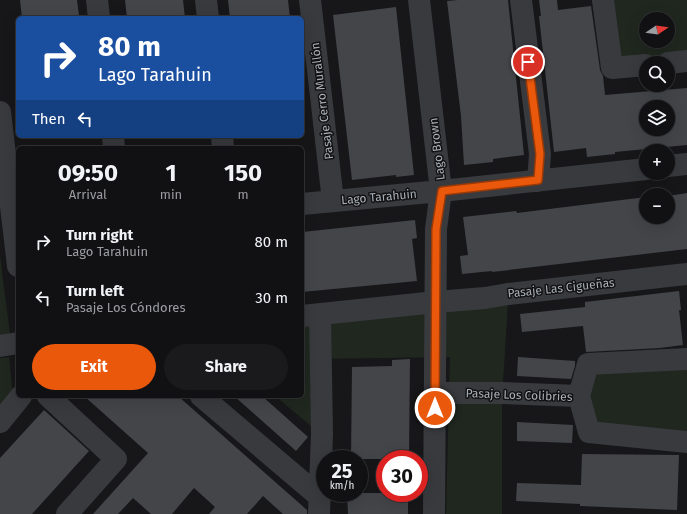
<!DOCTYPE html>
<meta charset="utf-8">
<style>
:root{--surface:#111113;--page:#1a1a1c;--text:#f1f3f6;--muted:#9c9da0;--line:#303133;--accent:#ea580c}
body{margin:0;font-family:"Fira Sans",sans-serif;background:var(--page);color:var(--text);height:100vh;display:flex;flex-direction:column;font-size:15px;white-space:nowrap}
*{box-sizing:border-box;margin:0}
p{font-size:13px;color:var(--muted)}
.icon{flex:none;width:22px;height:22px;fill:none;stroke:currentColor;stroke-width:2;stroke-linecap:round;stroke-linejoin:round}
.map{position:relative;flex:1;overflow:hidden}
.side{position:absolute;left:16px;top:146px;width:288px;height:252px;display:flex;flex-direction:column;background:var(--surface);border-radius:6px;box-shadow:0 4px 16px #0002,0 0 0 1px var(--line)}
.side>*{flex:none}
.banner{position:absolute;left:16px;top:16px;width:288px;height:122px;border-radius:6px;box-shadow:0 4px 16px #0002,0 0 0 1px var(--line);background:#1a4fa0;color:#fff;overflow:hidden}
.needle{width:26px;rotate:77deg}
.tools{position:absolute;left:639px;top:12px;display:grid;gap:8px}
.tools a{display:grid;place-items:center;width:36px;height:36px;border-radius:50%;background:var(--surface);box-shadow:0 4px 16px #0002,0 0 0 1px var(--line);font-size:20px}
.speed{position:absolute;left:316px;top:450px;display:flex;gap:8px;font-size:20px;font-weight:700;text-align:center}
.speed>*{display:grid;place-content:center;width:52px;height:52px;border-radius:50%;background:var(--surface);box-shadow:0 4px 16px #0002,0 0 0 1px var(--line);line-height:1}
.speed small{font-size:10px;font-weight:400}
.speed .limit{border:6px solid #d22;background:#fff;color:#111}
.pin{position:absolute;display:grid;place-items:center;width:34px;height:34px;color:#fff;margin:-17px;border:2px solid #fff;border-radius:50%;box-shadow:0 1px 4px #0007}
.me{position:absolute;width:44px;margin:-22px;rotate:0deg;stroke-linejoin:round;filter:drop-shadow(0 0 3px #0008)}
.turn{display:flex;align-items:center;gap:14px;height:84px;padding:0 16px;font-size:18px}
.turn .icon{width:52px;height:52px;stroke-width:2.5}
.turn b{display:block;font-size:28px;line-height:34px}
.then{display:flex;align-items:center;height:38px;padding:0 16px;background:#0003;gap:8px;font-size:15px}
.eta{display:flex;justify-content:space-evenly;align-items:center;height:68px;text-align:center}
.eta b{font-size:24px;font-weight:700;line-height:28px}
.cta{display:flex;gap:8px;margin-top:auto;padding:8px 16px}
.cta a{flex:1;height:46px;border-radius:24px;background:var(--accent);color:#fff;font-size:16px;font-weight:700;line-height:46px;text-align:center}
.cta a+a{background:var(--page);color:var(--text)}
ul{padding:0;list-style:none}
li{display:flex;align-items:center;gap:12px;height:56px;padding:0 16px}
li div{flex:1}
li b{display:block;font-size:15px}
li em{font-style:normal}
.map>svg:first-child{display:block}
</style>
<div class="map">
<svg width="687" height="514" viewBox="0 0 687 514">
<rect width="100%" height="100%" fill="#171719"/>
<path fill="#1f271f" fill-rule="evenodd" d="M611 0H687V52L618 61ZM646 19H668V41H646Z
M0 256 10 334 0 336Z
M508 302 502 400V514H446L450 357 314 359 317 431 275 396H302V323Z
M9 357 13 397 0 410V358Z
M687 359V442L589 432 588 364Z"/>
<path fill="#434549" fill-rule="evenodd" d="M20 0H77L79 16 58 18H22Z
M125 0H183L185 18H127Z
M228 0H288L290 18H230Z
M458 0H508L524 155 493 159V162L464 165 461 116 447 1Z
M539 0H557L558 10 591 6 600 70 603 76 605 95 687 88V145L615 152V154L587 157 586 148 554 152 539 16H541ZM646 107H668V129H646Z
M396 7 414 175 396 177V175L352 180 333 15Z
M687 193V249L492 272V271L462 274 460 256 468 255 463 217 516 211 517 213 646 197V217H668V196Z
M415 220 417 238 412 239 417 281 302 292V232Z
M679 291 681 310H679L683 345 660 348 586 352 583 326 522 332 520 314 585 307V302Z
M518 357 575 361V366L571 379 517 376Z
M410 359 409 459H351L352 367 392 366V360Z
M84 396H178L307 510V514H283L263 496 247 514H209L215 507 194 488 172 514H151L133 498 118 514H93L148 453Z
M234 396H262L308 437 296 451Z
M44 410 89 451 32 514H0V458Z
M517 422 573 425 572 443 517 441Z
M582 454 679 455 677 510 580 506V504L516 501 517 483 581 485Z
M347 493H408V514H348Z"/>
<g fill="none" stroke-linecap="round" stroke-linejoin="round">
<path stroke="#383a3e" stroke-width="22" d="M97 0 99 18
M206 0 208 18
M310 0 333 201
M419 0 441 191 436 229 434 514
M521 0 540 154 538 181
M603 0 612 68 646 65
M668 63 687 61
M0 112 18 266
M113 136 114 148
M222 136 223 148
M668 166 687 164
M302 204 441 191 646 169
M302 316 436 302 485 298 508 294 687 274
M0 346 18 343
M687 359 588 364 579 396 589 432 687 442
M435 393H502L579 396
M48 396 116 459 67 514
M201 396 320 497
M0 422 21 396
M319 514 322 434 320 314"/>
</g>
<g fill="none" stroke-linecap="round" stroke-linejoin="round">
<g stroke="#983908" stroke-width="10">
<path id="route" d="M435 408 436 229 442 191 538 180 540 154 528 62"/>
</g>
<use href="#route" stroke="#ea580c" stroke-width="7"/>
</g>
<g text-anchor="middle" stroke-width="3" stroke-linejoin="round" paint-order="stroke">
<g font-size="12" fill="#a9b0b8" stroke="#121214">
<text transform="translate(322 101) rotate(-97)" y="4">Pasaje Cerro Murallón</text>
<text transform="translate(437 149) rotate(-97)" y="4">Lago Brown</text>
<text transform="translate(379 197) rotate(-5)" y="4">Lago Tarahuin</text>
<text transform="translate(561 288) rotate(-6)" y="4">Pasaje Las Cigueñas</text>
<text transform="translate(519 395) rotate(2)" y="4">Pasaje Los Colibries</text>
</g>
</g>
</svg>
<div class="tools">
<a><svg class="needle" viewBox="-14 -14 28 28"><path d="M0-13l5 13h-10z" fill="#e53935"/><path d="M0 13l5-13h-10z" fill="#9c9da0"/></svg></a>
<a><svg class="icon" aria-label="search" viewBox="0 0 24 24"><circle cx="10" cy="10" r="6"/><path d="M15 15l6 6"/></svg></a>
<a><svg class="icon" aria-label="layers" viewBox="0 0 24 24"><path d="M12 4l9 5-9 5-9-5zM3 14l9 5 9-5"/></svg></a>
<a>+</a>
<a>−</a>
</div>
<div class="speed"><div>25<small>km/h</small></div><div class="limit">30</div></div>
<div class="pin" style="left:528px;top:62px;background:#d93025"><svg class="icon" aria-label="arrive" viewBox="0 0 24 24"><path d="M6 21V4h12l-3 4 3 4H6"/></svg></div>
<svg class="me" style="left:435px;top:408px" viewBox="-20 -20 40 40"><circle r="17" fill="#ea580c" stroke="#fff" stroke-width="3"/><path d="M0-11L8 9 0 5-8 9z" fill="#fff"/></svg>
<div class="banner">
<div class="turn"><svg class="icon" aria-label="right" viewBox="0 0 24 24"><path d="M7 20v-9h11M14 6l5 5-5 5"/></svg><div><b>80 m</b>Lago Tarahuin</div></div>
<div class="then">Then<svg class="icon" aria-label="left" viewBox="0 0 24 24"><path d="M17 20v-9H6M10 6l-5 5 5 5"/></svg></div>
</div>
<section class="side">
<div class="eta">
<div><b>09:50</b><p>Arrival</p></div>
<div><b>1</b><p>min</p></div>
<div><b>150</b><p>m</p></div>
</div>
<ul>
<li><svg class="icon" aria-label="right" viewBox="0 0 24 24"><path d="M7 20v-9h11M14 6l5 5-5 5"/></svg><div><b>Turn right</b><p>Lago Tarahuin</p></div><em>80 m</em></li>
<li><svg class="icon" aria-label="left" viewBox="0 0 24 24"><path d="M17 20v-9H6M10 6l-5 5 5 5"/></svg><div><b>Turn left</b><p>Pasaje Los Cóndores</p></div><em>30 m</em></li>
</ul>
<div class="cta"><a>Exit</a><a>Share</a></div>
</section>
</div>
